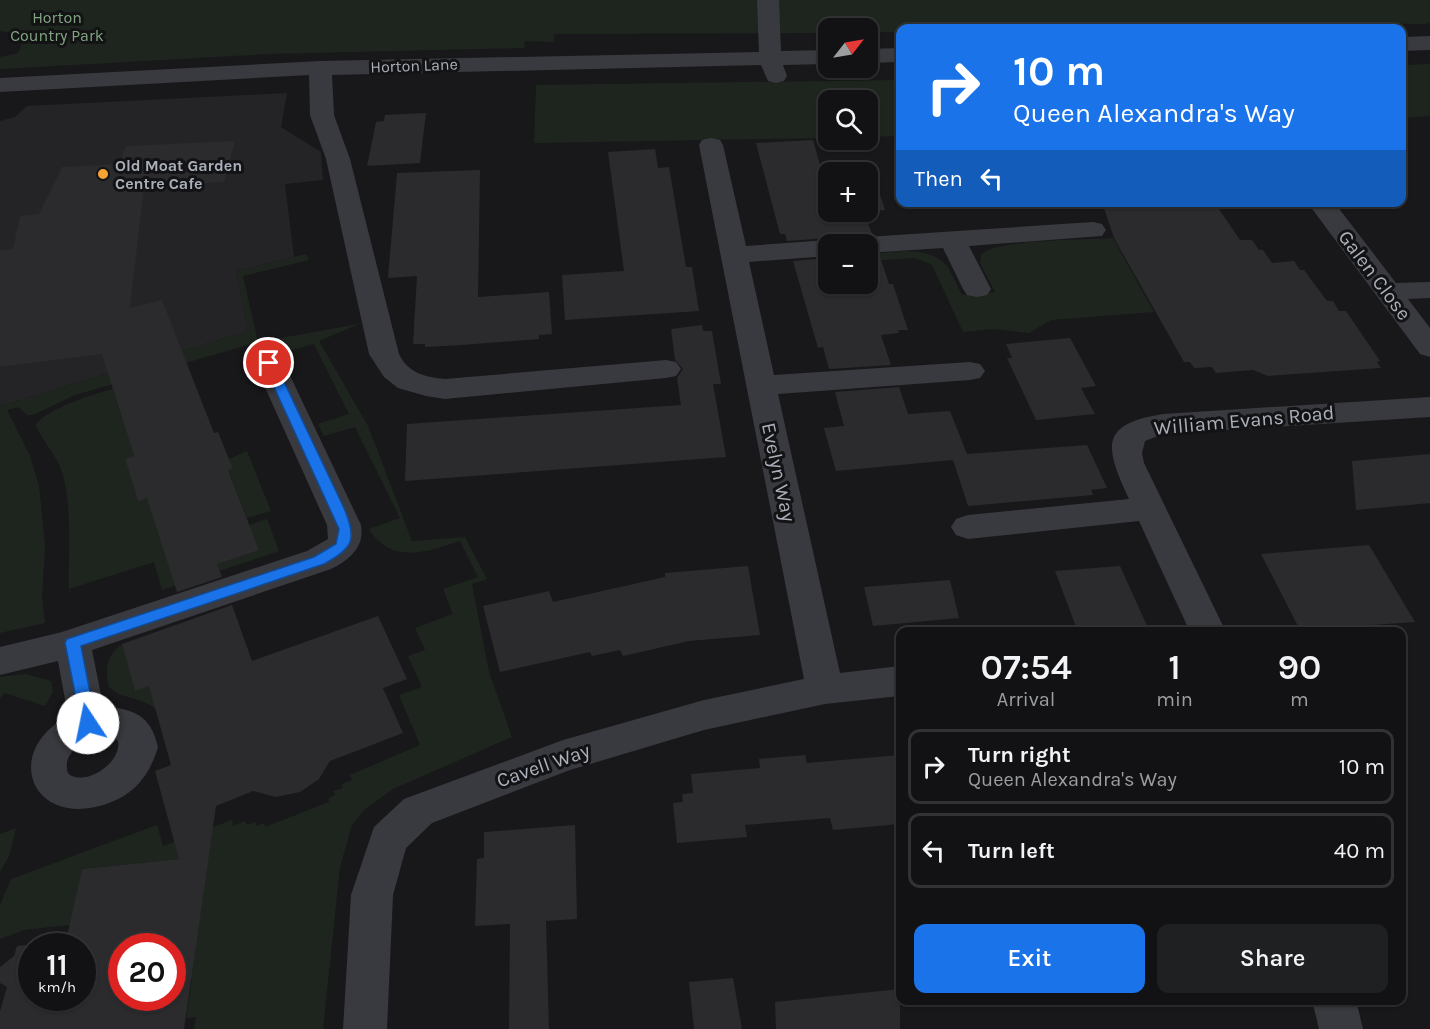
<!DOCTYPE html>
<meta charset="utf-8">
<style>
:root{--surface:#121214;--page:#1f2022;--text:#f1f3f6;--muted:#9c9ea0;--line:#313234;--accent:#1a73e8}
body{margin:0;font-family:Karla,sans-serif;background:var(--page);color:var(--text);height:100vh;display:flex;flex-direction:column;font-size:22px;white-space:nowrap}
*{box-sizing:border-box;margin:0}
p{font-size:20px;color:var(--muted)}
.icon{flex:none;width:33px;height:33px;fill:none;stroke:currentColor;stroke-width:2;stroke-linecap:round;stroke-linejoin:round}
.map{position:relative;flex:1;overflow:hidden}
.sheet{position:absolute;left:896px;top:627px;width:510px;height:378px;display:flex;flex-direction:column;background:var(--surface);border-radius:12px;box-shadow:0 2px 4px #0004,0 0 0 2px var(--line)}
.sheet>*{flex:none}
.banner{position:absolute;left:896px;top:24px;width:510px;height:183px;border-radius:12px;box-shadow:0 2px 4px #0004,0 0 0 2px var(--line);background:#1a73e8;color:#fff;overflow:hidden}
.needle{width:39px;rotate:59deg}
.tools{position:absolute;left:818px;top:18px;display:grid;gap:12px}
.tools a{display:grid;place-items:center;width:60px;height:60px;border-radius:12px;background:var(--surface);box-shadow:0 2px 4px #0004,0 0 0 2px var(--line);font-size:30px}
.speed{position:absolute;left:18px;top:933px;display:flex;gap:12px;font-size:30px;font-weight:700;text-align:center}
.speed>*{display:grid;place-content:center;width:78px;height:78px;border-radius:50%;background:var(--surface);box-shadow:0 2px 4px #0004,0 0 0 2px var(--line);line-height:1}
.speed small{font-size:15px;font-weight:400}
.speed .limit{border:9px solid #d22;background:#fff;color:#111}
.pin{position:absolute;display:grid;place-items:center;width:51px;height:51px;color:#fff;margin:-26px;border:3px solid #fff;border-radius:50%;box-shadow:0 2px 6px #0007}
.me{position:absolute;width:66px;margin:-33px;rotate:349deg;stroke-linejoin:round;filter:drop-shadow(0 0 4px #0008)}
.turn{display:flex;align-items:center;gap:21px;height:126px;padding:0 18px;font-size:27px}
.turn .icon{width:78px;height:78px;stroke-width:2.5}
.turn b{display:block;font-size:42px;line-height:51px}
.then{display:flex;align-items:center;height:57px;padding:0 18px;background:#0003;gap:12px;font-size:22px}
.eta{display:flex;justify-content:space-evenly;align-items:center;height:102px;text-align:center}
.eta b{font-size:36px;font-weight:600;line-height:42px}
.button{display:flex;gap:12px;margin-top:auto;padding:12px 18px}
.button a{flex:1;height:69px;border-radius:12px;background:var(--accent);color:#fff;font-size:24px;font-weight:600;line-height:69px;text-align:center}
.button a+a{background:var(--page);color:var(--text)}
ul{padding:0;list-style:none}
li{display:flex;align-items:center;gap:18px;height:75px;margin:0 12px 9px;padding:0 6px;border:3px solid var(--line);border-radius:12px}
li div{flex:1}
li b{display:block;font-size:22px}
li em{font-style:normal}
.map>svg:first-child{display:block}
</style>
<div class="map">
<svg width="1430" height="1029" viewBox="0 0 1430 1029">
<rect width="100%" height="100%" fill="#18181a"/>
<path fill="#242427" d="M287 93 281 127 321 152 323 180 285 184 294 257 236 271 248 331 0 406V121L15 117 27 106Z"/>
<path fill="#1e251e" d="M0 0H1430V22L1426 24 1215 22 1024 28H900V32H867V28H828V33L555 34 553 42 525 41 524 48 269 54 0 69V57L18 53 26 34 0 31Z
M1430 64V116L1401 118V65Z
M900 80V136L867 137V100H828V138L534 143 536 85Z
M1113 238 1154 312 1051 320 1029 333 994 329 963 332 932 265 915 258 867 261V254C891 253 927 244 946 265 953 274 957 286 962 295L995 292 980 263 981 255C993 239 1089 240 1113 238Z
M306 254 309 260 243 276 258 342 359 324 319 341 368 426 412 541 465 537 487 579 472 584 489 672 512 737 393 789 365 809 352 825 340 867 323 1029H194L196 1017 186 1018 192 979H185L208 856 82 869 70 925 24 930 0 939V905L11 879 157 825 163 846 232 820 233 826 245 821 247 825 256 822V826L264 823 265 827 329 802V798L335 795 333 791 343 788 341 784 352 780 350 775 420 745 399 695 422 687 408 656 425 650 415 628 453 614 443 589 478 577 460 541C427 552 391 565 369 529L400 518 355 427 324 436 318 424 349 414 314 344 285 352 282 347 259 354 254 344H251L75 395 33 415H27L18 407 7 410 30 456 39 486 45 546 42 598 45 623 0 633V406L248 331 236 271Z
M113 389 134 456 125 459 138 500 147 498 259 550 249 525 267 519 279 551 162 590 154 562 69 589C68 553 73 503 61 469 55 453 42 441 36 425 45 409 94 394 113 389Z
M247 451 271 511 247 518 228 470 232 469 229 459Z
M122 644 135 690 158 682V711C145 697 122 700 109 687 104 669 107 655 122 644Z
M26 674 51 681 53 692 45 706 5 693 0 698V677Z
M16 828 9 856 0 872V834Z"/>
<path fill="#2b2b2e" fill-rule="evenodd" d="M426 113 420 163 367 166 376 122 384 121 385 115Z
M813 140 822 172 825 176H828V212H864L872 234 858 237 852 244H841L828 238 787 241 785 234H780L756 143Z
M235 141 224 182 144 186 130 308 162 300 214 433 218 432 233 469 228 470 259 550 217 564 222 577 177 592 147 498 138 501 125 459 134 456 102 354 0 367V250L13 249 20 216 39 214 62 167 119 164 126 146Z
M655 149 658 168 669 167 686 267H692L699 311 565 320 562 275 624 271 608 152Z
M480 170 478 297 549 292 552 334 539 335V339L461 345 425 347V344H413L417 276 388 278 397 173Z
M867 173H873L885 210 867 211Z
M1211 202 1215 209H1219L1240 240H1252L1259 250H1263L1272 263 1294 261 1300 270H1304L1327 301H1333L1339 311H1346L1380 361 1377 362 1381 368 1268 376 1253 370 1216 373 1212 367 1194 368 1190 362H1184L1114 238 1104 208Z
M879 254 889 284H893L908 330H898L899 333 881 335 891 365 829 369 823 347 818 348 793 261 828 258V284H867V255Z
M702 325 703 331H712L721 384H713L726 457 405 481 407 424 681 405 677 378 683 369 675 360 671 329Z
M1070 338 1096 386 1081 388 1095 414 1036 420 1007 358H1012L1006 344Z
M899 387 908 414 950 411 967 454 1087 445 1107 488 1091 490 1093 495 968 506 953 460 836 471 824 428 844 426 835 392Z
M1430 454V503L1356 510 1352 461Z
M1369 545 1415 622 1300 630 1261 554Z
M748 566 760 635 689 641 623 656 620 650 592 656 590 652 500 672 483 606 549 591 553 602 665 577V573Z
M1120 566 1148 628 1078 632 1055 571Z
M950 580 959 618 873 626 864 587Z
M232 605 252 661 378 616 407 679 383 688 403 733 330 761 319 779 300 792 276 797 253 791 216 806 184 1029H0V1011L7 987 0 983V967L14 956 17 946 66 941 82 869 179 859 155 771 171 765 149 686 135 691 122 644ZM32 946H82V998H32ZM122 946H172V998H122Z
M805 755 807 763 900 755V824L833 830 830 818 745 825 747 837 677 843 673 803 683 802 682 794 693 793 691 774 760 768 759 759Z
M575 825 577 919 546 921 549 1029H509L510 924 475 926 477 859 484 858V832Z
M733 978 742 1029H694L689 982Z
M900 989V1029H776L775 1002Z"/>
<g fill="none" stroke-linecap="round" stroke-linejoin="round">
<path fill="#393a3f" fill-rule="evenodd" d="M757 0H779L781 51 828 50V64L783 65 787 76 784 81 776 83 768 81 761 65 332 75 334 115 350 159 399 354C408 373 425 377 445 379L666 360 676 362 681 369 676 376 666 378 445 399 426 396 398 388 384 377 369 354 326 159 310 115 309 75 0 92V78L320 61 759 52Z
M1430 36V50L1401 51V37Z
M900 48V62L867 63V49Z
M711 138 720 140 723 145 746 246 828 240 839 244H828V256L749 262 774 375 970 362 980 364 985 371 980 378 970 380 778 394 840 673 900 666V696L825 704 704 730 570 770 432 823 406 848 393 895 387 1029H343L351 895 374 827 404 799 563 740 704 700 804 679 699 145 702 140Z
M1307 202H1334L1396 283 1430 282V298L1408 299 1430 328V357L1420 354Z
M1093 222 1102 224 1106 230 1102 236 969 246 991 289 987 295 977 297 967 295 963 289 943 248 867 253V244H854L858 239 867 237Z
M269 354 279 356 284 363 361 525C365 547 349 560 331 569L92 650 103 705C134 711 150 713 158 747 150 774 136 793 109 803 33 831 0 753 68 716L58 661 0 675V647L62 632 307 551 328 539 327 525 254 363 259 356ZM102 735 113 737 118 741C122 761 90 784 72 776 68 774 67 772 67 768 64 751 88 739 102 735Z
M1430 397V417L1163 434 1145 441 1142 453 1144 463 1226 632H1190L1139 521 968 539 956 535 951 527 956 519 968 515 1129 499C1106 449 1097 424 1163 414Z
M1312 1000H1356L1363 1029H1319Z"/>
</g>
<path fill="#1a73e8" stroke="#114b97" stroke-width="1.5" d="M269 359 275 363 344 508C357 539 354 548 324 564L81 646 96 723 93 728 88 730 82 728 65 643 67 639 314 557 336 544 339 529 263 363Z"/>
<circle fill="#f7a333" stroke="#131315" stroke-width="2" cx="103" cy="174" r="6"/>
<g text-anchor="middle" stroke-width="6" stroke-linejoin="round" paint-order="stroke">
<g font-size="16" fill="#82a681" stroke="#131315">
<text x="57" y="23">Horton<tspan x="57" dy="18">Country Park</tspan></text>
</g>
<g font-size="16" fill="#aab0ba" stroke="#131315">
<text transform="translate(414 65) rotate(-2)" y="6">Horton Lane</text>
</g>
<g font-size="16" font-weight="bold" fill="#aab0ba" stroke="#131315" text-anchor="start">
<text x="115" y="171">Old Moat Garden<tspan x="115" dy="18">Centre Cafe</tspan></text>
</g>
<g font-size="20" fill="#aab0ba" stroke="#131315">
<text transform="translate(1375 275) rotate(53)" y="7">Galen Close</text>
<text transform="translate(1244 420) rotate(-5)" y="7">William Evans Road</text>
<text transform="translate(779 472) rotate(78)" y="7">Evelyn Way</text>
<text transform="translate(543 765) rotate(-19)" y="7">Cavell Way</text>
</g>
</g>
</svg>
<div class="tools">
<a><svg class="needle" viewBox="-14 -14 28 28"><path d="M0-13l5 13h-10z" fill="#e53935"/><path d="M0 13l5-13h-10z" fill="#9c9ea0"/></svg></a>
<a><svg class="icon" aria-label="search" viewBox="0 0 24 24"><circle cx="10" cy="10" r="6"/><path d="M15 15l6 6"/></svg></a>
<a>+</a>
<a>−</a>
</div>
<div class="speed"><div>11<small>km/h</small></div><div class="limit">20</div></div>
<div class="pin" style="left:269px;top:363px;background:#d93025"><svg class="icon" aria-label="arrive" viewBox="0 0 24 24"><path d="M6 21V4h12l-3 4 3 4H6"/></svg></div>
<svg class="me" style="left:88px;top:723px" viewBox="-20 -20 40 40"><circle r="19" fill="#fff"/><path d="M0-13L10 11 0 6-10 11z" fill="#1a73e8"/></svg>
<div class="banner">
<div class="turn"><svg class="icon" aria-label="right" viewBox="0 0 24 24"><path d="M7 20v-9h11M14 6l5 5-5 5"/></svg><div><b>10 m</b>Queen Alexandra's Way</div></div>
<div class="then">Then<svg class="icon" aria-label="left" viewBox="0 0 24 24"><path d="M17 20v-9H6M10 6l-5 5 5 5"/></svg></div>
</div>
<section class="sheet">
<div class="eta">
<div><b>07:54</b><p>Arrival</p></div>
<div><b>1</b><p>min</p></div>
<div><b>90</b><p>m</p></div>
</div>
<ul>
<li><svg class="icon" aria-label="right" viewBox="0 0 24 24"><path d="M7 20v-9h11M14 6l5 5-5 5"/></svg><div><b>Turn right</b><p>Queen Alexandra's Way</p></div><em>10 m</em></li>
<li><svg class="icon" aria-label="left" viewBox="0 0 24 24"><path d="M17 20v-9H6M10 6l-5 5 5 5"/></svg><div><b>Turn left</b></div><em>40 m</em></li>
</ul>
<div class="button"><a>Exit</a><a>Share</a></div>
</section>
</div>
